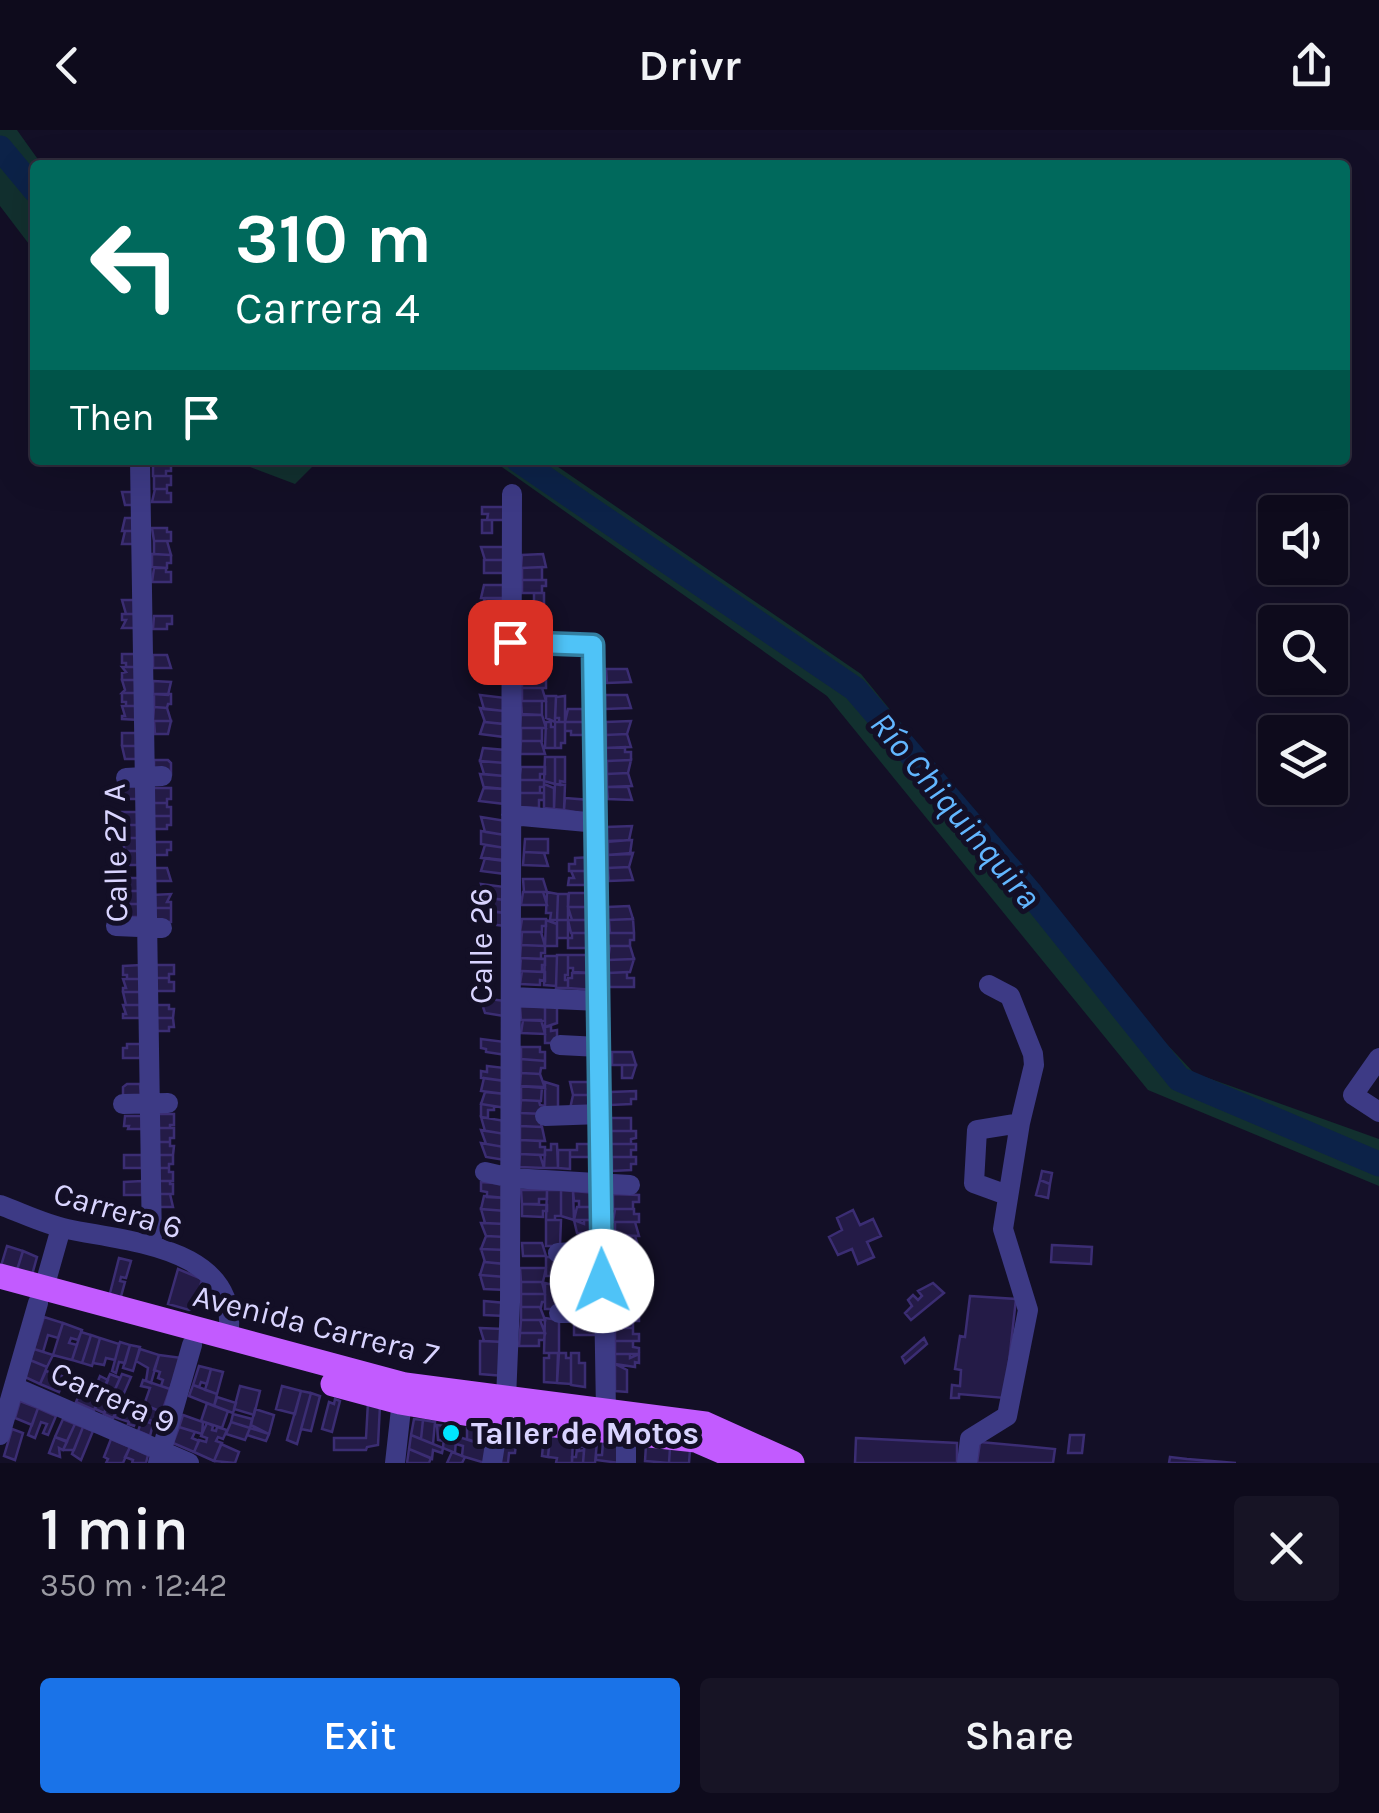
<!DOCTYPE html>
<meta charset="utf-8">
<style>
:root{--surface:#0e0b1c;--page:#171425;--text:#f1f3f6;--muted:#9b9ba3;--line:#2e2b3b;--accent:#1a73e8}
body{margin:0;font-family:Karla,sans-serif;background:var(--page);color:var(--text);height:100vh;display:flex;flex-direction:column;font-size:38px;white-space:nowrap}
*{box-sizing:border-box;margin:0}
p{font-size:32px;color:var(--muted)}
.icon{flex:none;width:55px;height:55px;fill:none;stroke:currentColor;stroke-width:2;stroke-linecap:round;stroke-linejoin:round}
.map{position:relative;height:1333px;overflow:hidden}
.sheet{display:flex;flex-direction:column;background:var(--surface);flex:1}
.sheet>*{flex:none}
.guide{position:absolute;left:30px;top:30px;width:1320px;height:305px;border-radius:10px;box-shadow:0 10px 40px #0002,0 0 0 2px var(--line);background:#00695c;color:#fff;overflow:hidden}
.buttons{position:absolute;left:1258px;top:365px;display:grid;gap:20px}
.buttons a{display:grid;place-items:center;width:90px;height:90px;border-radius:10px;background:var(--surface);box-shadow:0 10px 40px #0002,0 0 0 2px var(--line);font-size:50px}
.pin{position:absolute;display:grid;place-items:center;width:85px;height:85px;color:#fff;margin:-42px;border-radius:20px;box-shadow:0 5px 15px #0006}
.me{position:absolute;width:110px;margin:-55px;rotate:359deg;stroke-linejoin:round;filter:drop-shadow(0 0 8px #0008)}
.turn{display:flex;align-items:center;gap:35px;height:210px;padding:0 40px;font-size:45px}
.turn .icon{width:130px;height:130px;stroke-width:2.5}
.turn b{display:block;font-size:70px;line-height:85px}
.then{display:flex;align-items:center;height:95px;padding:0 40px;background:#0003;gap:20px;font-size:38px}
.round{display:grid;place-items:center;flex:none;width:105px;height:105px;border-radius:10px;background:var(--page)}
.summary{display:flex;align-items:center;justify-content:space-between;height:170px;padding:0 40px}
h1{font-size:60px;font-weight:600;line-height:75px}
.button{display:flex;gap:20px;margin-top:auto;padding:20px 40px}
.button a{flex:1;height:115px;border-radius:10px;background:var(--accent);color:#fff;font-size:40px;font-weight:600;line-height:115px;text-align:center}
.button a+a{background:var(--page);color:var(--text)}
header{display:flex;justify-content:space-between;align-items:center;height:130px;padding:0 40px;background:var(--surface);font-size:45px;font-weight:600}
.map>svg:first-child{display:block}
</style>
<header><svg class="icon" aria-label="back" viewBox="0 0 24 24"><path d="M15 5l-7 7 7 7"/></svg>Drivr<svg class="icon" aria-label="share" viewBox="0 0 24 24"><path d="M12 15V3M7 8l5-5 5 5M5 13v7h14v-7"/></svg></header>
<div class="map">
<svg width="1379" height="1333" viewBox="0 0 1379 1333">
<rect width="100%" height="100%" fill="#130f26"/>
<path fill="#12302f" d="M0 0H17L42 35H35V122L0 76Z
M242 330H319L295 354 250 337Z
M492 330H548L861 544 1130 875 1194 943 1379 1009V1056L1148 960 827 566Z"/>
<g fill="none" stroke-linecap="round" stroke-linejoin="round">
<path stroke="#0c2248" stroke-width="25" d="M0 18 35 60
M518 330 855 559 1031 764 1179 949 1379 1034"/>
</g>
<path fill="#241b47" stroke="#3b2d73" stroke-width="2.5" d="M153 331H171V341H166V346H153Z
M154 346H171V355H167V359H154Z
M155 359H167V363H171V372H152Z
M122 362H139V375H125Z
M482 377H506L507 390H487L488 384H482Z
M125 388H137L139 401H122Z
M482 390H492V403H482Z
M152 398H167V402H171V411H154Z
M125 401H139V414H122Z
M154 411H167L171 425 154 424Z
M481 417H506L504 430H485Z
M152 424 171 425V433H167V438L152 437Z
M543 424 546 437 521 438 522 425Z
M484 430H505L506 443H484Z
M542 437V450H522V438Z
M154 438H166V442H171V452H152Z
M522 450H546V456H542V463H522Z
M484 455H504L505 469 481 468Z
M534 463H544V475L534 476Z
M485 468H506L505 482 480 481Z
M122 470H141V484H126Z
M524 476H542L546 489 522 490Z
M480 481 505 482V495L483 494Z
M122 484H140V498H122L126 490H122Z
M154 486H172V494H167V499H153Z
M481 511 506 514 505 528 487 526V521L481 520Z
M122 524H138L139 537H126V533H122Z
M153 525H167L171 538H153Z
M122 537H140L139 550H122V543L126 542Z
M484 539 505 541V554L484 552Z
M606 539H627L631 552 607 553Z
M522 546 546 547V558H522Z
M122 550H139L140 563H122L125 560Z
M153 551 171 552 168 565 153 564Z
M522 558H542L546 571H522Z
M122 563H140L139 576H126V572H122Z
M154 564H171V574H168L167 578 154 577Z
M480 565 506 568 504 581 484 579Z
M605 565H627L631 578 605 579Z
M546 566H556L555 592 546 588Z
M565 566V592H559V588H555L556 567Z
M521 571H542V585H522Z
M122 576H139V590L122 589V586H125Z
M154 577 167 578 171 591H153Z
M480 578 504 581V594L485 592Z
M568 579H590V592H565Z
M521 584 542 585 546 598H520Z
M154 591H171L168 604H155Z
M631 591 627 604 606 605V592Z
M484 592 504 594V607L480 604Z
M546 592H551V597H555V618H545Z
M555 592H565V613H561V618H555Z
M565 592H590V605H571V601H565Z
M521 598H542V611H521Z
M122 603H140V616H122Z
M627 604 631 617 606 618V605Z
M521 611H541L545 624H520Z
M122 616H140L139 629H125Z
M625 617V622H631V630L606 631V618Z
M483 618 505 620 504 633 480 631Z
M545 627H555V654L544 651Z
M555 627H565V652L560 651V655L555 654Z
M154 630H168L171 633V644L154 637Z
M631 630 628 643 607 644V631Z
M480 631 504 633V646L484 644Z
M521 637H545V644H540V650H519Z
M628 643 632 656 607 657V644Z
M480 644 504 646V659L484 658Z
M519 650H544V657H540V663H520Z
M122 654H141V669H122Z
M544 654 554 658V679L544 678Z
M555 654 565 655 564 680 554 679Z
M484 657 504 659 505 674 479 671Z
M607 657H628L632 670 608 669Z
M152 658H171V669H167V673H152Z
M520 663H544V670H539V678L518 677Z
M565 668 590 670 589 685 564 680Z
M152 673H167V677H171V686H152Z
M122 682H140V695H125Z
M152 686H171V695H167V699H152Z
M481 687 506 691 505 705 485 702Z
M126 695H139V708H122V698Z
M632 696 629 710 607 712V697Z
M481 701 505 705V718L481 714Z
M122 708H140L139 721H125Z
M525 709H548V723L524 722Z
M632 710 630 724 608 725V711Z
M152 712H171V720H167V725H152Z
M485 715 506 718 505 731 481 728Z
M125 721H139V735H122Z
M524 722 544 723 548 736 523 735Z
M633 723 629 737 608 738V725Z
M593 727V741H569V734H575V728Z
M485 728 503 730 505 744 481 741Z
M629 737 633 750 609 751 608 738Z
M153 738H167L171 751H153Z
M571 741H594V755H568L569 748H574Z
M126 748H141V761H122V752H126Z
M523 749H543L547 762H524Z
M481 754 505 757 506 770 486 768Z
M126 761H140L139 774H122Z
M523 762H543L547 775H521Z
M547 762 558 764 557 790H550L551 783H546Z
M569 763H594V777H568Z
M171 764 167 772H171V778H152V765Z
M558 764H568V790H557Z
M481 767 506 770 505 783 484 780Z
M126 774H139V787H122V778H126Z
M629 776 633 789 608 790V777Z
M568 777H594L593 790H572Z
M152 778H171V792H152Z
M486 781 505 783V796L481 793V787L486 788Z
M522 789H546V796H542V802H520Z
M633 789 634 803H610L609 790Z
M546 790 557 794V816H545Z
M557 790H568V808H557Z
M568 790H592V803H571Z
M522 802H541L545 816 521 815Z
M572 803H593V818H568V808H572Z
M608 803H634V810H630V816H608Z
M521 815 545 816V823H541V829L520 828Z
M610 816H630L634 829 608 830Z
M568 825H594V843L573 842V838H568Z
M568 825V845H565V850H568V858H556L557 825Z
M545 826H557L556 856 544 855Z
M521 828 545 829V835H542V842L520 841Z
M634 829 630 842 609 843 608 830Z
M141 835V849H127V845H123V836Z
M156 835H174V844H169V848H156Z
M522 841 545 842V851L540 850V855L520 854Z
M627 842V848H634V857H609V843Z
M572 843H594V860L568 858V848H572Z
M156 848H169V852H174V861H156Z
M123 849H141V862H123V858H126Z
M123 862H141V875H126Z
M480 868 506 871 504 886 485 883Z
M123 875H140V888H123V884H126Z
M156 875H169V879H174L173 888H155Z
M520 876 545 877V891L521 890Z
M557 876V893L545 897V877Z
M156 888H173L174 897H169V901H157Z
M523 890H541L545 904 521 903Z
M551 896V901L557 900V913H545V897Z
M481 909 505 912 506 925 486 922V919L481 918Z
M127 914H141L140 928H123V918H127Z
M521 917H540V922H545V931L521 929Z
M612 922H632L636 935H612Z
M521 929 545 931V938H541L540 944 521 943Z
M622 935H636L632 948H622Z
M487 936 505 938V951L481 948V941L487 942Z
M521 943 540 944 545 958 520 956Z
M484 948 506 951 505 964 481 961Z
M545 952 558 956V978L545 979Z
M570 952H594V965H573Z
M127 954H140L141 968H123V957Z
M521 956 542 957 541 971 521 970Z
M636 961V969H631V974L611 975V962Z
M485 962 505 964 506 978 481 974Z
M573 965H595V979H570Z
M521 970 539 971 540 975 545 976V984L520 983Z
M481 974 494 976V980H488V988L481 987Z
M520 983 543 984 541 997 520 996Z
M155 984H174V995H170V998H155Z
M125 986H142V999H128L129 996H124Z
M481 987 505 991 506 1004 485 1001Z
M611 988H631V1001H611Z
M520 996 542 997 545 1011 520 1010Z
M155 998H174V1008H170V1012H156Z
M481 1000 505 1004 504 1017 486 1014Z
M611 1001H636V1008L631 1009V1014H611Z
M520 1010 540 1011V1017H545V1025L520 1024Z
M158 1012H170V1016H174L173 1025H156Z
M481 1013 504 1017 505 1030 486 1027Z
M551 1014H557L558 1038H544L545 1020H551Z
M577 1014H596V1027H570V1020H577Z
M611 1014H636V1020H631V1027H611Z
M558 1020H570V1039L558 1038Z
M520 1024 540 1025 544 1038 519 1037Z
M124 1025H142V1038H124Z
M155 1025H173V1034H169V1038H156Z
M612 1027H636V1034H631V1040L612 1041Z
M157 1038H169V1042H173V1051H156Z
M1042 1041 1052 1043 1050 1054 1040 1050Z
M1040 1050 1050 1054 1048 1068 1036 1065Z
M142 1051V1065H124V1052Z
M155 1051H170V1054H173V1064H156Z
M481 1052 506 1054 505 1068 487 1067V1062L481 1061Z
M521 1060H547V1069H539V1074H522Z
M547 1060H561V1086H555V1090H546Z
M561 1060 573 1061 574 1090 561 1086Z
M573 1061 597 1063 599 1077H579V1071H574Z
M156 1064H170L173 1077H154Z
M613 1064 639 1065V1072H633V1079H613Z
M484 1066 505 1068V1081L481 1079Z
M522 1074 547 1075V1081H543V1087L522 1086Z
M577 1077H598V1090H574Z
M481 1079 505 1081V1094L485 1093Z
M615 1079H634V1084H639V1092H613Z
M853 1080 860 1095 873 1089 881 1106 867 1112 874 1127 858 1134 852 1119 838 1125 829 1107 842 1100 837 1088Z
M546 1090H561L560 1116H546Z
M574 1090 584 1094V1090H599V1103H577Z
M615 1092H635L639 1106 615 1105Z
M481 1093 505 1094V1107L486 1106Z
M581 1103H598V1116H579Z
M613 1105 635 1106 639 1119H613Z
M486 1106 505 1107V1120L481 1119Z
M522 1113H542L546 1126H523Z
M1052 1115 1092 1117 1091 1134 1051 1132Z
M7 1116 23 1121 17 1140 1 1136Z
M481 1119 505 1120V1134L485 1132Z
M613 1119H639V1127H635V1132H613Z
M23 1121 37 1127 32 1145 17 1140Z
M574 1126 599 1127V1140H578V1134H573Z
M546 1127H560V1146H546Z
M119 1128 131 1131 126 1148 121 1147 120 1151 125 1152 120 1170 109 1167Z
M484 1132 505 1134 504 1147 480 1145Z
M615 1132H633V1137H639V1145H615Z
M520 1138H546L543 1152H521Z
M178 1139 202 1149 195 1177 189 1180 168 1174Z
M599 1139V1153H583V1148L574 1153 577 1140Z
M480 1145 505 1147 506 1160 484 1159Z
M615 1145H639V1153H633V1159H615Z
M521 1152H542L545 1164H521Z
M545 1153 561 1157 560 1179H545Z
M566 1153H574L573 1179H560V1157H566Z
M574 1153H598V1166H578Z
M933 1153 944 1163 911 1190 905 1183 912 1176 908 1170 913 1165 918 1170 922 1166 918 1161Z
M615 1159H634L639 1172H615Z
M521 1164H545V1172H542L541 1177H521Z
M577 1166H598L597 1179H573Z
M970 1166 1016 1169 1005 1268 959 1264V1268H951L952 1255 960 1256 961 1240 955 1239 960 1206 965 1207Z
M484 1171 505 1173V1186L484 1185Z
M615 1172H633V1185H615Z
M521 1177H540L545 1190H521Z
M615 1185H639V1191H633V1198H615Z
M44 1187 63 1193 58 1208 48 1205 43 1222 34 1219Z
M545 1188 559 1190V1223H544Z
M598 1189V1205H574V1190Z
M521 1190H540L545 1203H520Z
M63 1193 82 1200 78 1210 71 1208 69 1213 77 1215 72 1230 53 1225Z
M480 1198 504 1199 505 1212 484 1211Z
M615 1198H633V1204H639V1211H615Z
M81 1202 91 1205 82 1233 72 1230Z
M520 1203H545L544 1210H539V1216H519Z
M91 1205 100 1208 92 1236 82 1233Z
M100 1208 119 1214 115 1230 106 1228 104 1235 93 1233Z
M924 1208 927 1214 905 1233 902 1227Z
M480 1211 504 1212V1246L480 1244Z
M615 1211H633V1217L639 1218V1224H615Z
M120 1212 130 1215 125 1233 119 1232 116 1243 112 1241Z
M130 1215 140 1217 133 1241 123 1238Z
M34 1219 53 1225 47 1237 30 1230Z
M140 1219 159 1225 151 1253 146 1251 148 1238 136 1231Z
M549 1223H558L557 1253 544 1252V1228H549Z
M559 1223H566V1228H571V1254L557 1253Z
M571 1223H579V1233H585V1257L571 1255Z
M615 1224H630V1228L639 1224V1233L635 1232V1237L615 1234Z
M159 1225 182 1228 170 1259 161 1256 163 1250 158 1248 160 1242 154 1240Z
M30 1230 47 1237 40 1254 25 1247Z
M615 1234 627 1240V1262L615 1261Z
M199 1236 211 1239 207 1254 201 1252 199 1257 193 1255Z
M211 1239 223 1242 217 1264 205 1260Z
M46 1241 65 1247 59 1262 40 1254Z
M110 1244 120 1248 112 1266 102 1262Z
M122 1244 131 1247 113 1288 104 1284Z
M100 1246 108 1250 94 1280 76 1272 84 1253 95 1258Z
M143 1250 170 1259 162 1282 144 1275 150 1258 141 1256Z
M193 1255 217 1264 214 1276 189 1266Z
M240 1256 260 1261 254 1285 234 1279Z
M282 1256 301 1261 295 1284 276 1279Z
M301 1261 311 1263 297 1314 287 1310Z
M103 1262 112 1266 104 1283 95 1279Z
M311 1263 320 1266 311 1301 301 1299Z
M123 1267 130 1269 128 1275 135 1278 129 1292 114 1287Z
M217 1267 236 1273 233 1283 214 1276Z
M335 1269 340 1271 332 1302 322 1299 329 1272 334 1274Z
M20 1271 38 1278 32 1295 15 1288Z
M368 1272 380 1275 378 1315 367 1317 366 1320H334V1308H366Z
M207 1273 228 1281 222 1298 201 1291Z
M136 1275 141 1277 134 1296 128 1294Z
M145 1275 162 1282 158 1293 141 1287Z
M38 1278 56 1286 48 1305 43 1303 47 1294 41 1292 35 1308 28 1305Z
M255 1279 274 1285 269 1304 251 1295Z
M233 1284 252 1289 250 1298 231 1292Z
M183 1285 203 1292 202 1304 179 1297Z
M63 1289 75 1294 67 1311 55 1307Z
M414 1289 423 1290 421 1309 411 1305Z
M142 1290 153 1294 150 1306 138 1301Z
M423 1290 435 1292 433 1314 421 1309Z
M231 1292 250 1298 245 1310 226 1304Z
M207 1293 213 1296 212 1300 216 1301 217 1297 227 1300 223 1309 218 1307 216 1311 222 1313 214 1331 194 1322 199 1310 206 1312 207 1308 201 1306Z
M75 1294 83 1297 74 1320H63Z
M437 1295 445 1296 444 1311 438 1310Z
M445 1296 457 1297 455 1323 443 1318Z
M83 1297 93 1301 81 1330 72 1324Z
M179 1297 195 1302 192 1308 199 1311 194 1322 173 1313Z
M250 1298 269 1304 266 1311 247 1305Z
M467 1298 487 1301V1316L467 1309Z
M12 1299 23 1303 15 1330 4 1326Z
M503 1302 517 1303 515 1323H509L508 1333H500Z
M411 1305 443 1318 442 1323 433 1320 432 1329 409 1319Z
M1070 1305H1084L1082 1323H1068Z
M456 1306 487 1316 485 1333 462 1326 463 1316 456 1314Z
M544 1306H550L548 1327 542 1326Z
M550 1306 573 1309 572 1333H556L557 1328 548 1327Z
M55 1307 67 1312 63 1320 59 1318 60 1327 49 1323Z
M856 1308 957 1313V1333H855Z
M111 1309 130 1317 123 1333H106L108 1329 104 1327Z
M573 1309 585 1310 584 1317H579V1321L584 1320 583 1333H572V1327H576L577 1318H573Z
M585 1310 597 1312 595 1333H583Z
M603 1312 621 1314 620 1333 596 1330V1325H602Z
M980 1312 1055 1319 1053 1333H977Z
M221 1314 239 1322 235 1333 214 1331Z
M646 1315 670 1318 669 1333 645 1331Z
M130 1317 148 1325 146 1333H132L133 1330 125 1327Z
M670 1318 690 1320 689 1333H669Z
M409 1319 431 1328 429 1333H407Z
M452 1322 465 1327 462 1333H447Z
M1170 1327 1187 1329 1236 1333H1169Z"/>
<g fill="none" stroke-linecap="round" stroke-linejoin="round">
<path stroke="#3d3a85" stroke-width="20" d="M140 330 152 1115
M510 512 593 515 606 1281
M126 648 162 646
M511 685 598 693
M116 796 162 798
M512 867 599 871
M560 915 599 917
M1379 928 1353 965 1379 982
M123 974 168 973
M545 986 601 984
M485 1042 511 1048 630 1055
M1007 1065 974 1053 977 1000 1020 993
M0 1075C22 1083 44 1094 67 1099 128 1112 242 1117 228 1207
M558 1123 601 1120
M44 1158 61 1098
M559 1183H604
M14 1257 189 1333
M506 1269 510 1172 512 364
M626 1302V1333
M0 1305 38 1173
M158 1333 192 1215
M395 1333 403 1261
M492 1333 499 1289
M967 1333 970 1309 1007 1286 1028 1180 1003 1099 1020 993 1034 935 1033 924 1010 866 989 855"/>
<path stroke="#c25bff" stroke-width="25" d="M0 1146 405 1255 705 1294 792 1333
M333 1254 400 1272 499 1289 696 1310 749 1333"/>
</g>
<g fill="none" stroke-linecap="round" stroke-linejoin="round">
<g stroke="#337fa1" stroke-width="25">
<path id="route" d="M510 512 593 515 602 1151"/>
</g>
<use href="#route" stroke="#4fc3f7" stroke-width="18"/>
</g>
<circle fill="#00e5ff" stroke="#130f26" stroke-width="4" cx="451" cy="1303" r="10"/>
<g text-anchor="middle" stroke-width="10" stroke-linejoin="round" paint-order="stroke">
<g font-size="32" fill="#d9d4ff" stroke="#130f26">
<text transform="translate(115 723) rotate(-91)" y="11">Calle 27 A</text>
<text transform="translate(481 816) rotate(-90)" y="11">Calle 26</text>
<text transform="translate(118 1080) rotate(16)" y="11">Carrera 6</text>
<text transform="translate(316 1195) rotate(14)" y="11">Avenida Carrera 7</text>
<text transform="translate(113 1267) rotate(24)" y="11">Carrera 9</text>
</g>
<g font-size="32" font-weight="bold" fill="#d9d4ff" stroke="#130f26" text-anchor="start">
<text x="471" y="1314">Taller de Motos</text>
</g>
<g font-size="35" font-style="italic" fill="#62b6ff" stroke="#130f26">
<text transform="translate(956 680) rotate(50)" y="12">Río Chiquinquira</text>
</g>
</g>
</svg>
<div class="buttons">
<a><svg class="icon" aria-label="sound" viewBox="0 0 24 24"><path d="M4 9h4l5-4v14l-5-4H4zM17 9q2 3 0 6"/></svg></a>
<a><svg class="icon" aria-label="search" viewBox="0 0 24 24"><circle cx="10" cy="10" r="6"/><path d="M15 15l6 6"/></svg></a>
<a><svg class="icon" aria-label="layers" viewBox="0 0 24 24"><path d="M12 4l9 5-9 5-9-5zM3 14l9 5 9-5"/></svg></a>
</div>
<div class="pin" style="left:510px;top:512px;background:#d93025"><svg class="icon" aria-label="arrive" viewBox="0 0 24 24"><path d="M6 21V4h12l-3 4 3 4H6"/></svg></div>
<svg class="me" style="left:602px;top:1151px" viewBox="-20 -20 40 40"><circle r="19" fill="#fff"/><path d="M0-13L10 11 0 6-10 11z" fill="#4fc3f7"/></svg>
<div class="guide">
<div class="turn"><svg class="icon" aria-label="left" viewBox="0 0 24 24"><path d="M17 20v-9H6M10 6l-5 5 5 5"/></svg><div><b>310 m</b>Carrera 4</div></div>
<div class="then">Then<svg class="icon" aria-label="arrive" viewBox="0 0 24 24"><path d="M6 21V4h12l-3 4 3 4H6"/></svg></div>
</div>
</div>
<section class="sheet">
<div class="summary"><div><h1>1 min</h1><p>350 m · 12:42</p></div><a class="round"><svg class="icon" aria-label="close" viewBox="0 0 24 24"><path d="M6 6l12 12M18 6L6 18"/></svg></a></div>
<div class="button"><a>Exit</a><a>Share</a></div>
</section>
